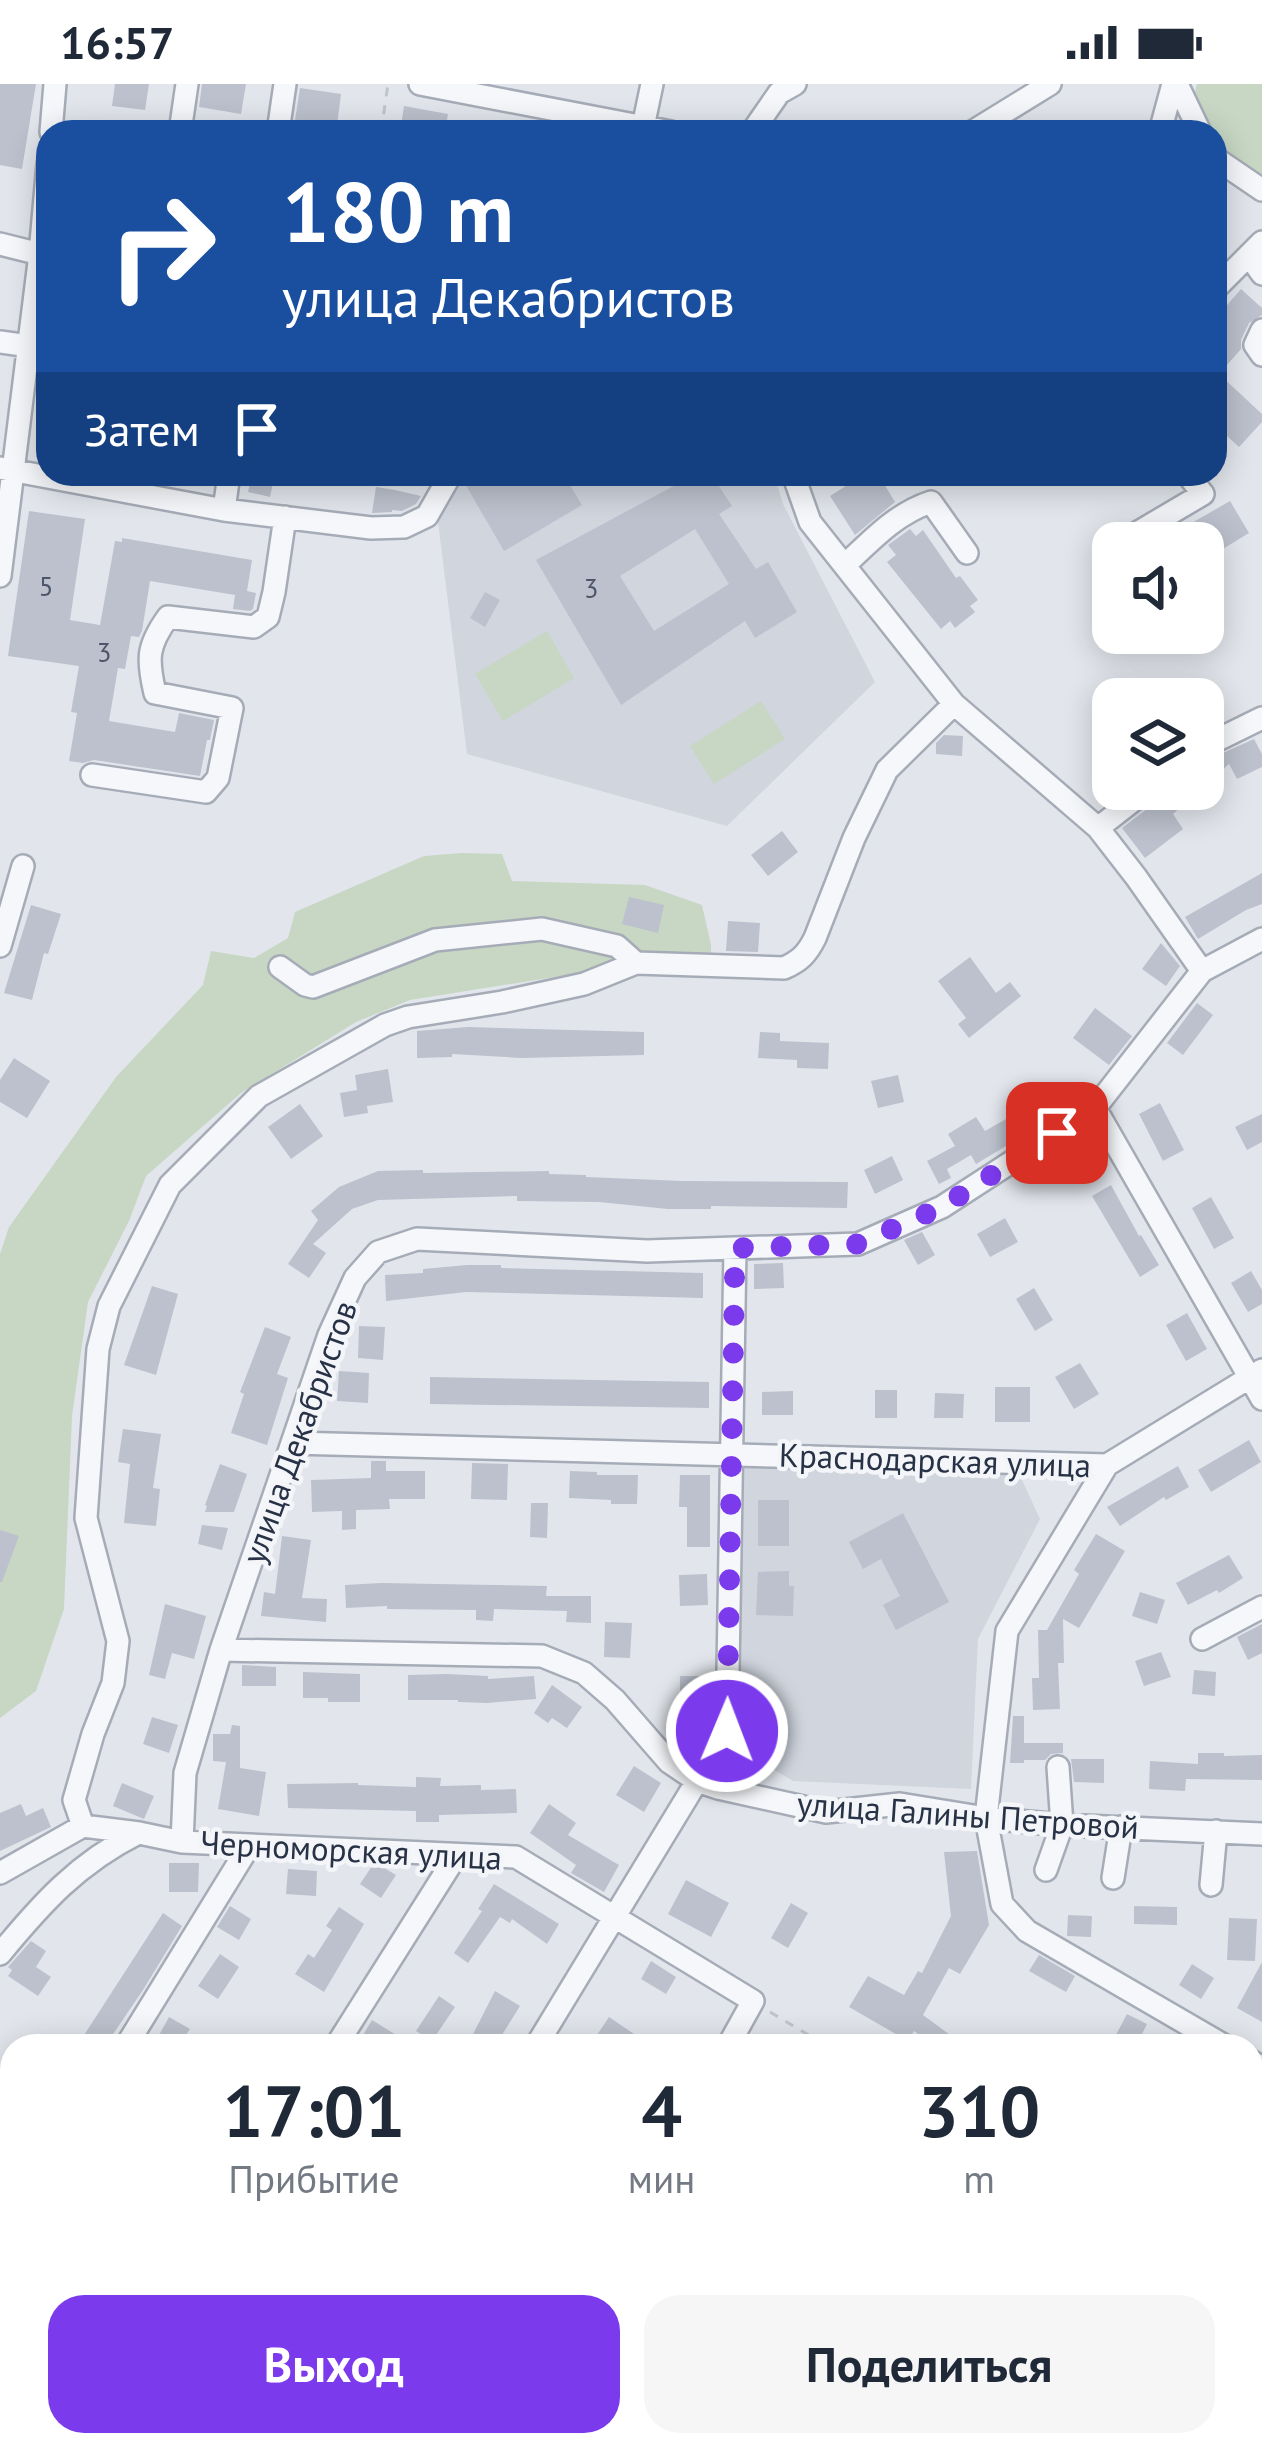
<!DOCTYPE html>
<html lang="ru">
<meta charset="utf-8">
<style>
:root{--surface:#fff;--page:#f6f6f7;--text:#1f2937;--muted:#747a83;--accent:#7c3aed}
body{margin:0;font-family:"PT Sans",sans-serif;background:var(--page);color:var(--text);height:100vh;display:flex;flex-direction:column;font-size:45px;white-space:nowrap}
*{box-sizing:border-box;margin:0}
p{font-size:39px;color:var(--muted)}
.icon{flex:none;width:66px;height:66px;fill:none;stroke:currentColor;stroke-width:2;stroke-linecap:round;stroke-linejoin:round}
.map{position:relative;flex:1;overflow:hidden}
.sheet{position:absolute;left:0px;top:1950px;width:1263px;height:423px;display:flex;flex-direction:column;background:var(--surface);border-radius:36px 36px 0 0;box-shadow:0 6px 30px #0003}
.sheet>*{flex:none}
.banner{position:absolute;left:36px;top:36px;width:1191px;height:366px;border-radius:36px;box-shadow:0 6px 30px #0003;background:#1a4fa0;color:#fff;overflow:hidden}
.buttons{position:absolute;left:1092px;top:438px;display:grid;gap:24px}
.buttons a{display:grid;place-items:center;width:132px;height:132px;border-radius:24px;background:var(--surface);box-shadow:0 6px 30px #0003;font-size:60px}
.pin{position:absolute;display:grid;place-items:center;width:102px;height:102px;color:#fff;margin:-51px;border-radius:24px;box-shadow:0 6px 18px #0006}
.me{position:absolute;width:132px;margin:-66px;rotate:1deg;stroke-linejoin:round;filter:drop-shadow(0 0 9px #0008)}
.turn{display:flex;align-items:center;gap:42px;height:252px;padding:0 48px;font-size:54px}
.turn .icon{width:156px;height:156px;stroke-width:2.5}
.turn b{display:block;font-size:84px;line-height:102px}
.then{display:flex;align-items:center;height:114px;padding:0 48px;background:#0003;gap:24px;font-size:45px}
.eta{display:flex;justify-content:space-evenly;align-items:center;height:204px;text-align:center}
.eta b{font-size:72px;font-weight:800;line-height:84px}
.cta{display:flex;gap:24px;margin-top:auto;padding:24px 48px}
.cta a{flex:1;height:138px;border-radius:36px;background:var(--accent);color:#fff;font-size:48px;font-weight:800;line-height:138px;text-align:center}
.cta a+a{background:var(--page);color:var(--text)}
.status{display:flex;justify-content:space-between;align-items:center;height:84px;padding:0 60px;background:var(--surface);direction:ltr}
.status svg{height:33px;fill:currentColor}
.map>svg:first-child{display:block}
</style>
<div class="status"><b>16:57</b><svg viewBox="0 0 49 12"><path d="M0 12V9h3v3zM5 12V6h3v6zM10 12V3h3v9zM15 12V0h3v12zM26 1h20v11H26zM47 4h2v5h-2z"/></svg></div>
<div class="map">
<svg width="1262" height="2372" viewBox="0 0 1262 2372">
<rect width="100%" height="100%" fill="#e2e6ec"/>
<path fill="#d0d5de" d="M458 390H774L783 420 875 598 727 742 467 670 436 422Z
M736 1377 1017 1385 1040 1435 978 1555 971 1705 793 1697 729 1659Z"/>
<path fill="#c7d7c3" d="M1197 0H1262V94L1218 60 1215 48H1211L1193 15Z
M547 547 574 594 503 637 475 590Z
M761 617 785 655 714 700 690 662Z
M462 769 502 770 512 797 645 801 702 821 711 861V875L561 892 410 916 356 938 241 1009 146 1092 129 1137 88 1218 72 1332 64 1525 36 1607 0 1634V1170L9 1143 116 993 203 901 211 867 254 874 288 854 295 828 424 772Z"/>
<path fill="#bcc1cd" fill-rule="evenodd" d="M0 0H36L22 85 0 81Z
M115 0H149L145 26 112 22Z
M202 0H246L241 30 199 23Z
M300 4 341 10 337 41 295 36Z
M404 22 448 30 445 48H400Z
M1241 205 1262 224V231L1249 239 1241 256V265L1219 290 1262 330V338L1239 363 1215 341V235Z
M252 390H275L270 413 248 408Z
M466 390H563L582 421 504 467 464 398Z
M696 390H711L732 422 719 430 756 485 768 478 797 528 755 554 745 537 621 621 536 476ZM695 445 729 500 654 547 620 492Z
M865 390H878L895 418 855 451 830 412Z
M376 403 395 406 421 412 416 420 402 427 392 426V428L372 429Z
M1230 417 1249 449 1203 477V459H1157Z
M29 427 85 435 70 536 100 541 115 457 122 458V454L252 476 247 507 256 509 253 525 250 527 233 525 235 511 150 497 142 547 139 553 131 552 125 585 118 584 109 637 175 648 179 629 214 636 210 656H207L200 692 94 676 83 679 69 677 77 629 71 628 79 582 8 572Z
M910 445 916 452 923 446 956 494 960 492 978 516 970 522 975 528 955 544 950 537 941 545 887 478 896 471 888 461Z
M485 508 500 516 485 543 470 534Z
M944 651 963 652 962 672 936 670V659Z
M1254 655 1262 670V683L1237 695 1229 680 1203 703V678Z
M1173 705H1201L1173 730 1183 745 1145 774 1122 744Z
M782 747 798 768 768 792 751 771Z
M1262 789V820L1246 826 1198 855 1185 833Z
M629 813 664 821 658 849 622 840Z
M31 821 61 830 48 870 44 869 32 916 4 909Z
M728 837 760 839 758 868 726 867Z
M1161 859 1180 882 1166 902 1142 885Z
M970 873 996 909 1010 898 1021 912 969 954 958 940 966 934 938 897Z
M1197 919 1213 931 1183 971 1167 959Z
M1095 924 1132 952 1109 981 1073 954Z
M468 943 644 948V971L521 974 452 970V973L417 974V947Z
M760 948 780 949V957L829 959 828 985 797 984V976L758 974Z
M14 974 50 997 27 1034 0 1018V996Z
M388 985 393 1018 367 1022 368 1029 344 1033 340 1009 357 1006 355 991Z
M898 991 904 1018 878 1024 871 997Z
M1160 1019 1184 1066 1163 1077 1139 1030Z
M300 1020 323 1052 291 1075 268 1043Z
M1020 1027 1031 1047 976 1080 971 1071 947 1085 951 1094 939 1100 927 1077 955 1062 948 1050 976 1033 985 1047Z
M1262 1030V1058L1247 1066 1235 1043Z
M892 1072 903 1096 875 1110 864 1086Z
M423 1086V1089L549 1087V1090L586 1091V1093L682 1097 848 1098 847 1124 711 1122V1125H668L599 1118 517 1117V1112L378 1116 352 1125 313 1160 326 1169 309 1194 288 1180 318 1136 311 1127 339 1103 378 1087Z
M1111 1101 1139 1152 1141 1151 1159 1181 1140 1193 1092 1112Z
M1211 1113 1234 1154 1214 1165 1192 1124Z
M1005 1134 1018 1158 990 1173 977 1150Z
M922 1148 935 1171 918 1181 904 1156Z
M783 1179 784 1204 754 1205V1180Z
M467 1181H501V1184L703 1189V1214L466 1208 386 1217 385 1191 423 1189V1185Z
M1251 1187 1262 1206V1220L1248 1228 1231 1199Z
M152 1202 178 1210 156 1291 124 1281Z
M1034 1204 1053 1236 1035 1247 1016 1215Z
M1187 1229 1207 1265 1186 1277 1166 1241Z
M359 1242 385 1243 383 1276 358 1274Z
M265 1243 291 1253 277 1290 288 1294 267 1361 231 1349 244 1310 240 1308Z
M1080 1279 1099 1310 1074 1325 1055 1293Z
M339 1287 369 1289 368 1319 337 1317Z
M430 1293 709 1298V1324L430 1320Z
M995 1303H1030V1338H995Z
M875 1306H897V1334H875Z
M793 1307V1331H762V1308Z
M935 1309 964 1310 963 1334H934Z
M123 1345 161 1350 153 1404 160 1405 156 1442 124 1439 130 1380 118 1378Z
M1249 1356 1261 1378 1211 1408 1198 1386Z
M371 1377H386V1387H425V1415H389L390 1425 356 1426V1445L342 1446V1427L312 1428 311 1396 371 1394Z
M472 1379 508 1380 507 1416 471 1415Z
M220 1380 247 1390 234 1428H205L207 1422 205 1421Z
M1178 1382 1189 1403 1166 1416 1164 1413 1120 1442 1107 1423Z
M570 1387 597 1388V1391H638L637 1420H611V1416L569 1414Z
M680 1391H710V1463H687V1423H679Z
M758 1416H789V1462H758Z
M531 1419H548L547 1454 530 1453Z
M903 1429 949 1518 896 1546 883 1521 900 1512 881 1475 863 1485 849 1458Z
M202 1441 228 1444 222 1466 198 1460Z
M0 1446 19 1452 2 1498H0Z
M1096 1450 1125 1467 1079 1544 1063 1535 1064 1579H1058L1060 1625 1033 1626 1032 1594H1039L1038 1546H1047L1079 1490 1074 1486Z
M282 1452 311 1456 302 1514 327 1515 326 1538 261 1532 264 1508 275 1510Z
M1229 1471 1243 1494 1219 1509 1217 1506 1188 1521 1176 1499Z
M789 1487V1502H794L793 1532 756 1531 758 1488Z
M707 1490 708 1521 680 1522 679 1491Z
M381 1499 547 1502 546 1512H591V1539L566 1538 567 1527 494 1525 493 1537 476 1536V1526L387 1525V1522L346 1524 345 1501Z
M1140 1508 1165 1516 1157 1540 1132 1532Z
M165 1520 206 1532 194 1575 172 1569 165 1595 149 1591Z
M605 1538 632 1539 630 1574 604 1573Z
M1262 1540V1569L1248 1576 1237 1553Z
M1161 1568 1171 1593 1144 1602 1135 1577Z
M242 1581 276 1583V1602H242Z
M1194 1586 1216 1588 1215 1612 1192 1610Z
M303 1588 360 1590V1618H328V1614H303Z
M447 1590 488 1592V1595L534 1592 536 1615 487 1619 458 1618V1616H408V1591Z
M680 1592H705V1618H680Z
M552 1601 582 1623 567 1644 552 1634 548 1639 534 1629Z
M1013 1632H1024V1659H1063V1669L1051 1670 1045 1676H1024V1679H1010Z
M152 1633 178 1641 169 1669 143 1660Z
M232 1641 240 1642V1684L266 1688 259 1732 218 1725 226 1678 213 1677V1650H230Z
M1198 1669H1224V1672L1262 1671V1696L1186 1695 1185 1707 1149 1705 1150 1677 1198 1680Z
M1071 1675H1104V1699L1074 1698Z
M634 1682 661 1699 644 1728 616 1711Z
M416 1693 441 1694 440 1702 481 1701V1706L516 1705 517 1729 439 1731V1738H416V1727L288 1724 287 1700 358 1699V1701L416 1703Z
M122 1699 154 1712 144 1735 113 1722Z
M21 1720 26 1732 43 1724 51 1743 0 1767V1729Z
M549 1720 576 1739 568 1751 619 1781 604 1808 571 1789 576 1781 530 1749Z
M977 1767 989 1841 960 1890 949 1884 923 1931 965 1962H935L914 1947 908 1957 849 1923 868 1892 904 1911 918 1887 922 1889 951 1832 944 1768Z
M169 1779H199L198 1808H169Z
M372 1782H381L396 1791 381 1814 360 1800Z
M288 1785 317 1787 316 1812 286 1810Z
M686 1796 729 1819 711 1853 668 1830Z
M494 1800 559 1840 547 1860 512 1835 510 1839 500 1833 468 1879 454 1869 482 1827 478 1825Z
M791 1819 808 1829 788 1864 771 1854Z
M230 1822 251 1835 239 1856 217 1843Z
M1134 1822 1177 1823V1841L1134 1840Z
M339 1823 364 1840 324 1908 295 1890 308 1870 314 1874 332 1846 326 1842Z
M163 1829 182 1842 143 1906 105 1962H77Z
M1068 1831 1092 1832 1091 1853 1067 1852Z
M1229 1834 1257 1835 1255 1877 1227 1876Z
M31 1857 46 1867 36 1883 51 1893 38 1912 8 1892 12 1886 8 1883Z
M220 1870 239 1883 218 1915 198 1902Z
M1039 1871 1075 1892 1066 1908 1029 1887Z
M651 1877 676 1893 666 1910 641 1895Z
M1262 1878V1938L1237 1924Z
M1192 1880 1214 1894 1201 1915 1179 1901Z
M495 1907 520 1922 495 1962H467Z
M439 1912 455 1923 432 1957 416 1947Z
M1127 1930 1147 1940 1136 1962H1110Z
M169 1933 190 1945 179 1962H153Z
M609 1933 637 1952 631 1962H601L593 1957Z
M372 1936 414 1962H369L360 1956Z"/>
<g fill="none" stroke-linecap="round" stroke-linejoin="round">
<g stroke="#a6acb7" stroke-width="26">
<path id="minor" d="M420 0 671 48
M1177 0 1200 48
M643 43 652 0
M51 48 55 0
M180 48 187 0
M278 48 285 0
M752 48 779 9 795 0
M972 48 1050 0
M1160 48 1173 0
M1215 74 1262 106
M1262 158 1257 163V183L1262 190
M0 160 40 170
M1215 205 1257 163
M1262 246 1255 261 1262 271
M0 258 29 262
M0 384 224 426 371 444 404 443 427 432 451 390
M793 390 810 438 954 620 1098 744 1136 793 1202 887
M224 426 229 390
M1120 459 1203 410 1187 390
M845 481C872 456 895 430 931 418L967 469
M0 492 40 170 48 80
M1203 663 1262 634
M92 691 206 708 218 694 232 624 155 609C147 575 147 562 168 533L254 543 268 533 274 508 285 433
M1098 744 1148 705
M0 862 23 782
M280 883 305 901 313 903 435 856 542 845 617 862 636 879
M1095 1024 1262 1315
M293 1359 1107 1381 1262 1286
M1107 1381 1007 1547 986 1734 1002 1820 1027 1847 1225 1962
M1202 1555 1262 1523
M221 1566 542 1572 584 1589 615 1616 669 1678 697 1697 718 1704 826 1728 900 1720 986 1734 1062 1741 1262 1750
M727 1647 735 1164
M83 1742 74 1716 93 1650 113 1599 118 1557 86 1434 98 1265 109 1222 170 1101 259 1012 385 941 408 933 502 918 584 900 636 879 784 884C800 877 807 870 815 854L854 754 887 686 954 620
M182 1758 185 1689 221 1566 329 1251 355 1194 378 1168 417 1155 647 1167 858 1160 942 1123 1095 1024 1202 887 1262 855
M1046 1786 1062 1741 1058 1683
M0 1789 83 1742 139 1749 182 1758 516 1773 753 1917 728 1962
M1113 1794 1121 1743
M1211 1801 1216 1747
M0 1870C42 1819 78 1779 138 1749
M126 1962 249 1762
M336 1962 456 1772
M536 1962 697 1697
M1251 1977 1262 1984
M0 2186 12 2165
M1251 2209 1262 2215
M384 2361 402 2372
M82 2372 89 2361
M288 2372 295 2361
M499 2372 505 2361
M700 2372 707 2361
M909 2372 916 2361
M1117 2372 1124 2361"/>
</g>
<path stroke="#c0c4cb" stroke-width="3" stroke-dasharray="9 9" stroke-linecap="butt" d="M381 48 388 0
M727 1688V1667
M770 1928 827 1962"/>
<use href="#minor" stroke="#f6f7fa" stroke-width="21"/>
</g>
<g fill="none" stroke-linecap="round" stroke-linejoin="round">
<path stroke="#7c3aed" stroke-width="21" stroke-dasharray="0 37.8" d="M727 1647 735 1164 858 1160 942 1123 1057 1049"/>
</g>
<g text-anchor="middle" stroke-width="9" stroke-linejoin="round" paint-order="stroke">
<g font-size="27" fill="#4d5668">
<text x="46" y="512">5</text>
<text x="591" y="514">3</text>
<text x="104" y="578">3</text>
</g>
<g font-size="33" fill="#283246" stroke="#f3f5f9">
<text transform="translate(299 1348) rotate(-70)" y="12">улица Декабристов</text>
<text transform="translate(935 1376) rotate(2)" y="12">Краснодарская улица</text>
<text transform="translate(968 1731) rotate(4)" y="12">улица Галины Петровой</text>
<text transform="translate(351 1766) rotate(3)" y="12">Черноморская улица</text>
</g>
</g>
</svg>
<div class="buttons">
<a><svg class="icon" aria-label="sound" viewBox="0 0 24 24"><path d="M4 9h4l5-4v14l-5-4H4zM17 9q2 3 0 6"/></svg></a>
<a><svg class="icon" aria-label="layers" viewBox="0 0 24 24"><path d="M12 4l9 5-9 5-9-5zM3 14l9 5 9-5"/></svg></a>
</div>
<div class="pin" style="left:1057px;top:1049px;background:#d93025"><svg class="icon" aria-label="arrive" viewBox="0 0 24 24"><path d="M6 21V4h12l-3 4 3 4H6"/></svg></div>
<svg class="me" style="left:727px;top:1647px" viewBox="-20 -20 40 40"><circle r="17" fill="#7c3aed" stroke="#fff" stroke-width="3"/><path d="M0-11L8 9 0 5-8 9z" fill="#fff"/></svg>
<div class="banner">
<div class="turn"><svg class="icon" aria-label="right" viewBox="0 0 24 24"><path d="M7 20v-9h11M14 6l5 5-5 5"/></svg><div><b>180 m</b>улица Декабристов</div></div>
<div class="then">Затем<svg class="icon" aria-label="arrive" viewBox="0 0 24 24"><path d="M6 21V4h12l-3 4 3 4H6"/></svg></div>
</div>
<section class="sheet">
<div class="eta">
<div><b>17:01</b><p>Прибытие</p></div>
<div><b>4</b><p>мин</p></div>
<div><b>310</b><p>m</p></div>
</div>
<div class="cta"><a>Выход</a><a>Поделиться</a></div>
</section>
</div>
